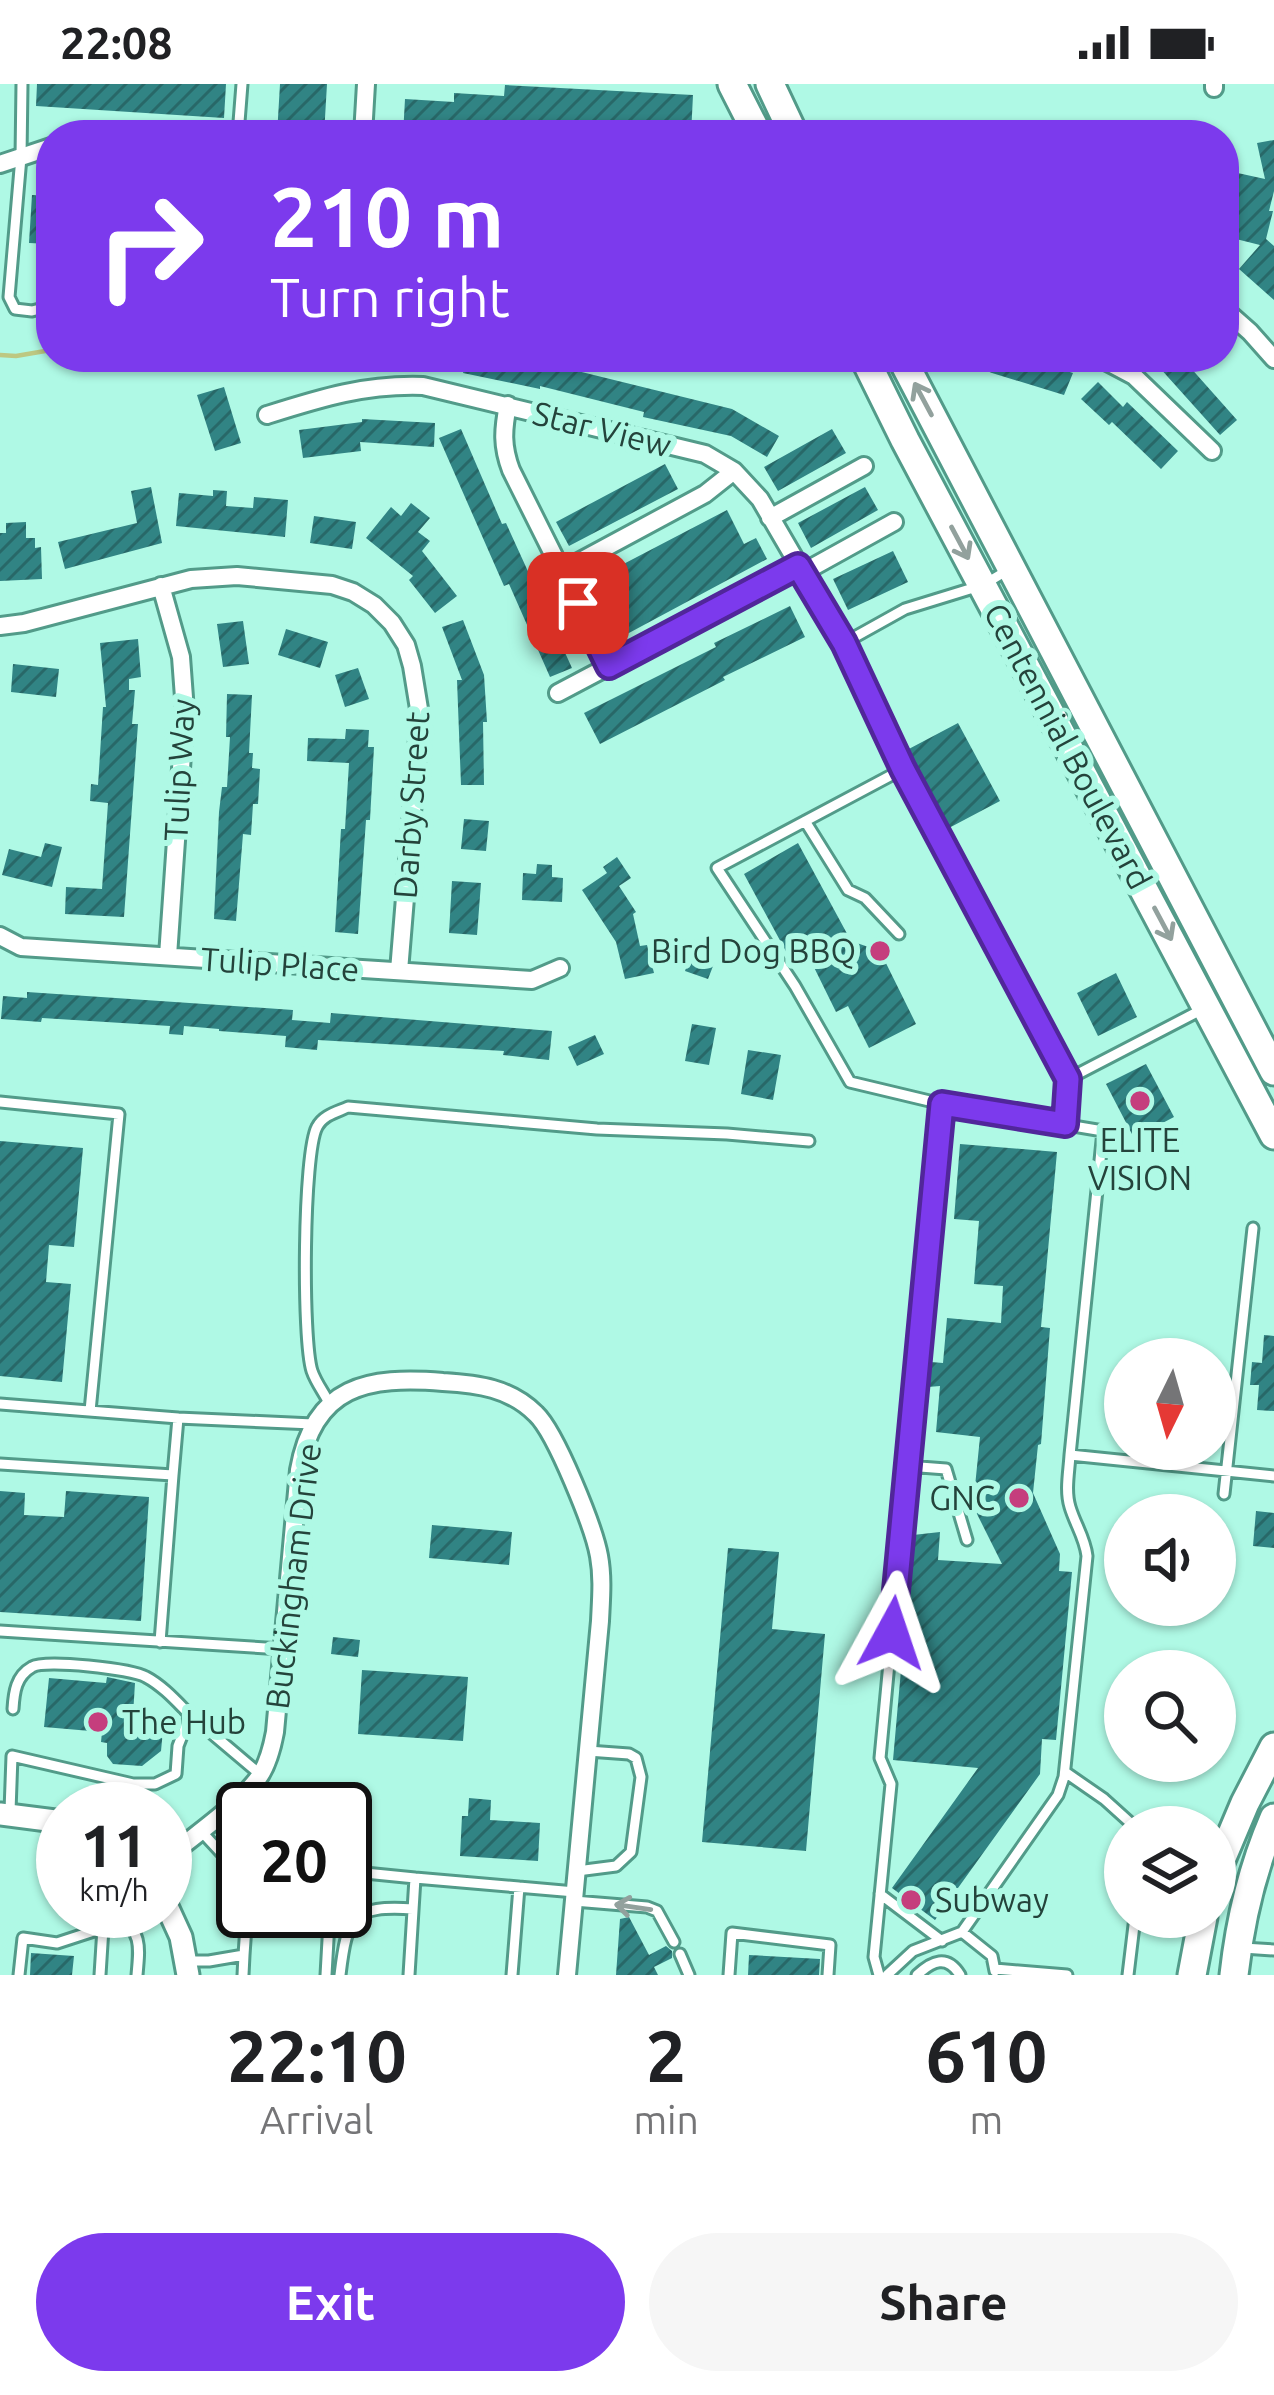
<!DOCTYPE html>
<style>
:root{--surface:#fff;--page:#f6f6f6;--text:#202124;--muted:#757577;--accent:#7c3aed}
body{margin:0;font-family:Ubuntu,sans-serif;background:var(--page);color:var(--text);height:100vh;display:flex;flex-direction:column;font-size:45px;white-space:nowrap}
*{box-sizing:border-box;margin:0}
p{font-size:39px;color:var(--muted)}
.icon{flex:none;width:66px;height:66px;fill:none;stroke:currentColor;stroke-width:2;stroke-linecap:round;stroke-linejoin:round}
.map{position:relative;height:1891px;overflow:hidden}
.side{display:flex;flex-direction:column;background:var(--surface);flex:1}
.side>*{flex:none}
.top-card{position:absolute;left:36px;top:36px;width:1203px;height:252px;border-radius:48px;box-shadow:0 3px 9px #0004;background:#7c3aed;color:#fff;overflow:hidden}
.needle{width:78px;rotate:185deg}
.fabs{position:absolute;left:1104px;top:1254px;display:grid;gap:24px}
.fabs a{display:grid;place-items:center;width:132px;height:132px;border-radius:50%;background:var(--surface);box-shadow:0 3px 9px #0004;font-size:60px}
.speed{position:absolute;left:36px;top:1698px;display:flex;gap:24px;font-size:60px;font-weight:700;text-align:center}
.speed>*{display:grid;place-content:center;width:156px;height:156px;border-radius:50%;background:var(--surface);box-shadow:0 3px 9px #0004;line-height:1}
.speed small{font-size:30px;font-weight:400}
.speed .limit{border:6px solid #111;border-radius:18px;background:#fff;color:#111}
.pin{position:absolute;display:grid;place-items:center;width:102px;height:102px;color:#fff;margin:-51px;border-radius:24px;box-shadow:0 6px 18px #0006}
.me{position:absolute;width:132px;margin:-66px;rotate:5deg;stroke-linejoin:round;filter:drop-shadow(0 0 9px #0008)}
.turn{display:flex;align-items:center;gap:42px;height:252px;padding:0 36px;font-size:54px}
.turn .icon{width:156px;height:156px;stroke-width:2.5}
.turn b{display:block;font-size:84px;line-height:102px}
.eta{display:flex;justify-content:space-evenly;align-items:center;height:204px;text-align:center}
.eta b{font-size:72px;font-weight:700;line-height:84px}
.cta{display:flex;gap:24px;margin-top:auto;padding:24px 36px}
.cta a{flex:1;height:138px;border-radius:72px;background:var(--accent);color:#fff;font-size:48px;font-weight:700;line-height:138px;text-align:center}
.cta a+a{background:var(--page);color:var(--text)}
.status{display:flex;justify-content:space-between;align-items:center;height:84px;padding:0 60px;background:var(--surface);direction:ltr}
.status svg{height:33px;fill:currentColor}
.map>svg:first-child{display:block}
</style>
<div class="status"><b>22:08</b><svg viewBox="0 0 49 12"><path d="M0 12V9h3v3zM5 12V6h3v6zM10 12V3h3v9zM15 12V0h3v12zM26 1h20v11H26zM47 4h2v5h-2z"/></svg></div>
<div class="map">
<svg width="1274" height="1891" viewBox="0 0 1274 1891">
<defs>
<pattern id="building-hatch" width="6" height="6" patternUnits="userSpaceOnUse" patternTransform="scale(3)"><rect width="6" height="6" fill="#318484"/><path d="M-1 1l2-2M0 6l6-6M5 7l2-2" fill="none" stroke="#286868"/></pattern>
</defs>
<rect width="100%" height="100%" fill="#aff9e5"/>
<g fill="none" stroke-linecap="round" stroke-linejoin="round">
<path stroke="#bdc882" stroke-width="4.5" d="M0 271 16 272 51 266"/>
</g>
<path fill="url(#building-hatch)" d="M37 0H226L224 34 36 22Z
M280 0H327L324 51H277Z
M505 1 693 11 691 51H565L493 47V51H403L405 15 454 18V9L504 12Z
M1274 56V107L1269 127H1273L1266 155 1274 162V216L1239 185 1260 161 1224 152V86L1265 95 1257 59Z
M32 111 51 112V160L29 159Z
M433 273H517L545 279 732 325 779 352 767 373 731 352 643 333 644 328 540 302V305L463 289 464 286 433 279Z
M953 273H1022L1073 289 1064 311 992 289Z
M1150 273H1181L1237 336 1220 351Z
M1098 298 1123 323 1127 318 1178 367 1161 385 1112 338 1109 341 1081 315Z
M224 303 241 359 215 367 197 311Z
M362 335 435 339 434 363 360 358 361 367 303 374 299 346 362 338Z
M461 345 502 440 506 439 572 584 550 593 509 500 504 502 439 354Z
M832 345 846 369 778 407 764 383Z
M665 380 678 405 569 462 556 438Z
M151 403 162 459 65 485 58 458 137 439 131 407Z
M865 403 878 426 811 464 798 439Z
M213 406 227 407 226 422 253 424 254 413 288 416 285 453 176 442 179 409 213 412Z
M411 419 430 434 418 448 430 457 422 467 457 512 435 529 409 496 413 492 366 454 391 423 401 432Z
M727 426 744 460 756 454 767 475 614 557 603 536 607 533 589 498Z
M314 432 356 438 352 465 310 459Z
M26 438V454H35V464L41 463 42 495 0 497V449H6V439Z
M893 467 908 498 848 526 833 495Z
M790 522 805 553 723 593 725 596 600 660 584 629 716 563 714 559Z
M463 536 484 591 487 638H483L484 701H461L457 596H462L442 543Z
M243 537 249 580 223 583 217 540Z
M286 545 328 558 320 584 278 571Z
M138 555 141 593 129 595V606H135L132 640H138L124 833 65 830 66 803 102 805 108 719 90 717 91 700 98 701 103 623H106L100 559Z
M13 580 59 585 56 613 11 608Z
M358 584 369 615 345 623 335 591Z
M227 610 252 611 249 669H253L252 684 260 685 258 720H253L251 751 243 750 236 837 214 835 219 728 222 703H227L230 653H226Z
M958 639 1000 717 947 745 905 667Z
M346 645 369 646 368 663H374L370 736H366L358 850 335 848 341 745H345L349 679 307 677 308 654 345 655Z
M464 735 489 737 486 767 461 765Z
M45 759 62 763 52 803 2 791 9 765 41 773Z
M798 759 851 857 880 867 916 940 869 964 848 922 836 928 805 865 789 873 744 790Z
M617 773 631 794 619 802 636 828 633 830 640 862 647 861 654 889 625 895 616 858 582 806 607 789 603 783Z
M537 780 552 781V793L563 794 562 818 522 816 523 789 536 790Z
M452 797 481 799 477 851 449 849Z
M691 869 715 877 708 895 685 887Z
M1116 889 1137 933 1098 952 1077 909Z
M27 908 293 926 292 936 330 939 331 929 552 947 549 976 503 971 504 967 318 956 317 966 285 963 286 952 219 947V945L184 942 183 951 169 950 170 942 42 934 41 938 1 935 3 912 27 914Z
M692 940 716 944 709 981 685 977Z
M595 951 604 970 577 982 568 963Z
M748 966 781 971 773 1016 741 1010Z
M1146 980 1174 1033 1134 1054 1106 1000Z
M0 1057 83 1064 74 1163 49 1161 46 1198 71 1200 62 1298 0 1292Z
M960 1060 1057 1068 1041 1243 1050 1244 1041 1360 1038 1361 1033 1409 1060 1470 1059 1487 1072 1488 1056 1656 1042 1655 1040 1690 935 1836 892 1804 978 1684 893 1676 913 1451 940 1448 938 1476 1002 1480 973 1422 980 1353 936 1348 940 1302 928 1303 931 1278 943 1279 947 1234 1001 1239 1003 1202 974 1200 979 1137 954 1135Z
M1264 1251 1274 1252V1327L1257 1326 1259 1301H1250L1252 1278 1262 1279Z
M0 1407 25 1409 24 1431 64 1433 66 1407 149 1413 141 1537 0 1528Z
M1256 1427 1274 1429V1464L1253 1462Z
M432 1441 512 1448 509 1481 429 1474Z
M728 1464 779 1468 772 1545 825 1550 806 1767 702 1758Z
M333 1553 360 1556 358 1573 331 1570Z
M362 1586 468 1593 463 1657 358 1650Z
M107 1593 135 1599 133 1631 149 1633 157 1645 163 1646 161 1667 142 1682 113 1680 107 1672V1659L101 1658 102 1648 44 1643 49 1594 106 1599Z
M469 1714 491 1716 490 1736 540 1739 538 1777 460 1772 462 1732H468Z
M629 1833 649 1871 666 1862 672 1867V1874L654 1883 658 1891H616L620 1835Z
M31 1869 74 1872 72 1891H30Z
M749 1871 820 1875 819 1891H748Z"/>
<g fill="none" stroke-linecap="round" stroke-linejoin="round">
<g stroke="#529b89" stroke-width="15">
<path id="service" d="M22 0 21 73 9 213 15 225 32 227 51 222
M238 51 242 0
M1008 486 983 501 905 525 844 559 903 685 1068 995 1065 1039
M805 737 848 806 865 814 899 850
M1068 995 1201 926
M0 1018 119 1030 90 1327
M0 1320 178 1334 313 1340
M330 1321C325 1310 316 1299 312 1287 302 1256 303 1069 317 1043 323 1031 337 1028 348 1023L597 1045 727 1050 809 1057
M1070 1371 1274 1392
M0 1380 173 1391 178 1334
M907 1382 946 1385 967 1456
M1224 1410 1253 1144
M0 1547 282 1565
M160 1558 173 1391
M13 1625C14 1608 16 1592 32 1583 45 1575 132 1585 146 1593 163 1602 177 1618 190 1631
M1065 1688 1104 1715 1135 1743
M10 1727 12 1672 133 1700H155L176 1690 178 1662 190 1631 261 1691
M200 1746 225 1773 243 1778
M345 1787 415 1794
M577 1787 616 1782 631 1768 641 1693 636 1674 629 1670 588 1667
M880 1810 942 1857
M574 1817 647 1823 657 1827 674 1858
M118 1827C141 1851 140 1859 137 1891
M326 1827 329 1838 326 1891
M246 1833 274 1835
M294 1836 329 1838
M962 1848 992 1872 995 1887
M1243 1864 1274 1866
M680 1870 689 1891
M187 1877H209L244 1871 247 1827
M995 1885 1067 1891
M19 1891 23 1854 57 1859 103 1844
M100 1891 103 1844 109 1827
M243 1891 244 1871
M340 1891C347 1833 352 1821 413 1825
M409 1891 415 1794 575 1808
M512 1891 519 1803
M729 1891 732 1849 830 1861 828 1891
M879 1891 874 1873 891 1700 880 1674 942 1020
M887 1891 913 1867 962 1848 1058 1711 1064 1693 1087 1472C1085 1454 1075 1440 1070 1423 1065 1407 1069 1388 1070 1371L1103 1047 942 1020 850 998 795 902 717 784 903 685
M917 1891C932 1877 947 1870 960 1891
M1128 1891 1135 1833"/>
</g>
<g stroke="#529b89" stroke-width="22">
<path id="minor" d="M1214 4V0
M363 51 366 0
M0 80 51 63
M1224 225 1250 248 1274 275
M1098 273 1134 292 1212 367
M508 321C503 346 502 362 511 386L609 582
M267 331C321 314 365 300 423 302L705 370 734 387 760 415 844 559
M770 434 864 382
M562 487 705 410 734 387
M802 489 894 438
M161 502 181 573 185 627 168 872
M0 542 24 539 191 495 237 492 332 501 353 508 374 521 392 539 406 561 412 582 420 631 399 887
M558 609 798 482
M0 852 21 863 532 896 560 884
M165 1776C194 1751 236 1724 259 1693 268 1680 272 1664 275 1648L299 1386C314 1301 368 1292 443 1298 478 1300 510 1304 536 1330 556 1349 594 1444 599 1472 603 1494 601 1515 600 1537L567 1891"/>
</g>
<g stroke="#529b89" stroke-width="27">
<path id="tertiary" d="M0 1730 63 1738
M165 1818 181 1853 188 1891"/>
</g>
<g stroke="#529b89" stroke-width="33">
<path id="primary" d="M732 0 758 51
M770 0 794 51
M864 273 905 356 1274 1051
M901 273C1026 511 1149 750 1274 987
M1215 1790 1245 1719 1274 1663
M1192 1891 1203 1833
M1234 1891C1240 1836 1252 1785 1274 1734"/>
</g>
<use href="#service" stroke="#fff" stroke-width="9"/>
<use href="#minor" stroke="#fff" stroke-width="16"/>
<use href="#tertiary" stroke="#fff" stroke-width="21"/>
<use href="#primary" stroke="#fff" stroke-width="27"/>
</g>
<defs><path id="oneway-shaft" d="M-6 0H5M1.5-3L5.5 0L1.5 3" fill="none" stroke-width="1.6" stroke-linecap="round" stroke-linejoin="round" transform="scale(3)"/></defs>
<g stroke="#92a19d">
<use href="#oneway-shaft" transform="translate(923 315) rotate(-118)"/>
<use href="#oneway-shaft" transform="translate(960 459) rotate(62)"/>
<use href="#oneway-shaft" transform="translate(1163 840) rotate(62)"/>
<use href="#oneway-shaft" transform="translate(633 1823) rotate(-172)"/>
</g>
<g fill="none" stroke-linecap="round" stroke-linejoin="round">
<g stroke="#51269a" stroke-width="30">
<path id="route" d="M578 519 609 582 798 482 844 559 903 685 1068 995 1065 1040 942 1020 892 1549"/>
</g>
<use href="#route" stroke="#7c3aed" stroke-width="21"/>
</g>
<g fill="#c53e7d" stroke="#aff9e5" stroke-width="4.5">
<circle cx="880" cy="867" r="12"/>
<circle cx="1140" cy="1017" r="12"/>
<circle cx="1019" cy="1414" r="12"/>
<circle cx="98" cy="1638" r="12"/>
<circle cx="911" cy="1816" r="12"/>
</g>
<g text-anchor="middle" stroke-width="12" stroke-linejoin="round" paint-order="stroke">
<g font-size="33" fill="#24433b" stroke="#aff9e5">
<text transform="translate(602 345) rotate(14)" y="12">Star View</text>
<text transform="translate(1068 662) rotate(62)" y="12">Centennial Boulevard</text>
<text transform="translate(179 686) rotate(-87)" y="12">Tulip Way</text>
<text transform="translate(411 721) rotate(-86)" y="12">Darby Street</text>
<text transform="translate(280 880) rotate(4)" y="12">Tulip Place</text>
<text transform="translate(293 1492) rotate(-83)" y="12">Buckingham Drive</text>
</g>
<g font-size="33" fill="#24433b" stroke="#aff9e5" text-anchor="end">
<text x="856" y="879">Bird Dog BBQ</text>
<text x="1140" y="1068" text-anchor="middle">ELITE<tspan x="1140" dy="38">VISION</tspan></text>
<text x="995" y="1426">GNC</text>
<text x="122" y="1650" text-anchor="start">The Hub</text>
<text x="935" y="1828" text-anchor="start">Subway</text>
</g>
</g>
</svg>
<div class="fabs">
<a><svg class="needle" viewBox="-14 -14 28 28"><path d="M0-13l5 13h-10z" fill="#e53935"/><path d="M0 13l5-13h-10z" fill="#757577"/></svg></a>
<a><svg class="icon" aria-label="sound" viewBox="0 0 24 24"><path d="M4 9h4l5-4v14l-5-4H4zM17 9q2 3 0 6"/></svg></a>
<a><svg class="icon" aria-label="search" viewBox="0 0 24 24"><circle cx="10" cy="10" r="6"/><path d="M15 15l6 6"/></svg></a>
<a><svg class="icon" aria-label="layers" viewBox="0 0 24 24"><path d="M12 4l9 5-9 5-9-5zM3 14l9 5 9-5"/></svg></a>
</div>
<div class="speed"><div>11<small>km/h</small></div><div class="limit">20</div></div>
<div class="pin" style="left:578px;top:519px;background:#d93025"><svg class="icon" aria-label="arrive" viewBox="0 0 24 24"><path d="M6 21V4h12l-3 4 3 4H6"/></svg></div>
<svg class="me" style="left:892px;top:1549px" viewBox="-20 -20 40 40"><path d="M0-17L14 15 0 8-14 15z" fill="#7c3aed" stroke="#fff" stroke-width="4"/></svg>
<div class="top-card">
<div class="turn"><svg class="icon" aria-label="right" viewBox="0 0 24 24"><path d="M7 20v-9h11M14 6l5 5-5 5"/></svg><div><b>210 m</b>Turn right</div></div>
</div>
</div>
<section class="side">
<div class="eta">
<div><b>22:10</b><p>Arrival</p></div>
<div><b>2</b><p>min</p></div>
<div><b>610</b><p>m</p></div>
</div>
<div class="cta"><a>Exit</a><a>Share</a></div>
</section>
